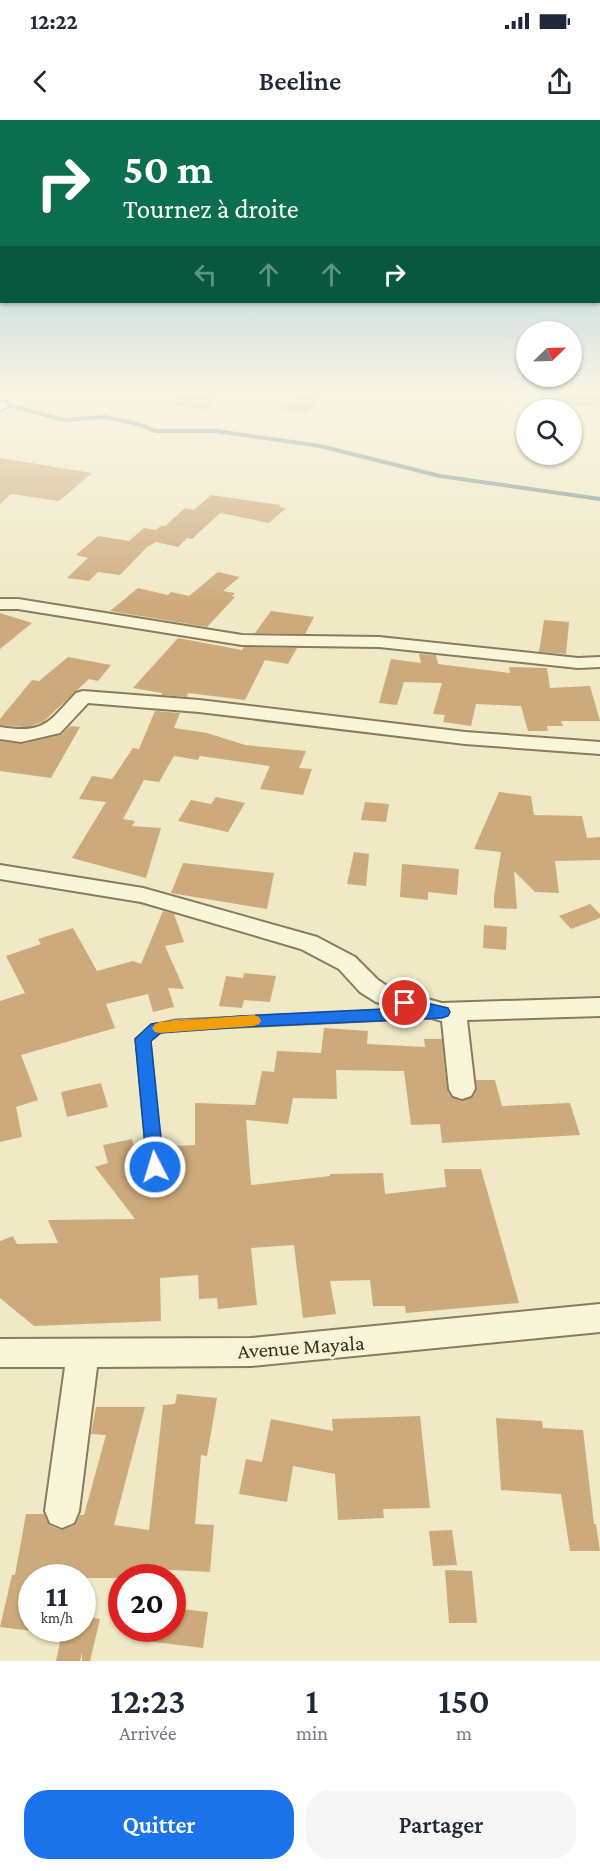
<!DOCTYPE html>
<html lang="fr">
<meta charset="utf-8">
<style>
:root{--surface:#fff;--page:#f6f6f7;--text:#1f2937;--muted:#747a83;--accent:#1a73e8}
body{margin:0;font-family:"Crimson Pro",serif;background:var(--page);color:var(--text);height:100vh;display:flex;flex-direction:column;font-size:22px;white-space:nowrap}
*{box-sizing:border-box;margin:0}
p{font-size:20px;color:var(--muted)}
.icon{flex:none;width:33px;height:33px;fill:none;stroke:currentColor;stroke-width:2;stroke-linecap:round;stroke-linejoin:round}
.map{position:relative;height:1541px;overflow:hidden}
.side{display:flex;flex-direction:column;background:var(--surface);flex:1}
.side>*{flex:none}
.guide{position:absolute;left:0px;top:0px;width:600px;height:183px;box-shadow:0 2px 4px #0004;background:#0b6e4f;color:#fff;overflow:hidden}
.needle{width:39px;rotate:67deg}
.fabs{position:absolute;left:516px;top:201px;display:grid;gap:12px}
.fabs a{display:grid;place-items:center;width:66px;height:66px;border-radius:50%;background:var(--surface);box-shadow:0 2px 4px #0004;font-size:30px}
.speed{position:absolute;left:18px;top:1444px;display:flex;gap:12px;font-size:30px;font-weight:700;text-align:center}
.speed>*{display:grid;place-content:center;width:78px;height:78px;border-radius:50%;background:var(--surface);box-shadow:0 2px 4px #0004;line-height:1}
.speed small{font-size:15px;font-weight:400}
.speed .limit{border:9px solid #d22;background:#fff;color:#111}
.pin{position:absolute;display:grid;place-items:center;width:51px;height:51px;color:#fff;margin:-26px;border:3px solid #fff;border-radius:50%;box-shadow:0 2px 6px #0007}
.me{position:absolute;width:66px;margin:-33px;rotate:355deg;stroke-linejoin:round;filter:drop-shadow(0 0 4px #0008)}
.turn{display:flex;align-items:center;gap:21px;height:126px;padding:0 24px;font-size:27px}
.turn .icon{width:78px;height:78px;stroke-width:2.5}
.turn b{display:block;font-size:42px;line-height:51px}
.lanes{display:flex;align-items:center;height:57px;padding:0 24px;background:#0003;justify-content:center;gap:30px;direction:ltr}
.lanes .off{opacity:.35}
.eta{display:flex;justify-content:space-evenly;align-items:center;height:102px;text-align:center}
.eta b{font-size:36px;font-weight:600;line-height:42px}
.button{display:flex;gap:12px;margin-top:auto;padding:12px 24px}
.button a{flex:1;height:69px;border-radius:24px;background:var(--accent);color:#fff;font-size:24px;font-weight:600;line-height:69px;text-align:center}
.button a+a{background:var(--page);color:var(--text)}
.status{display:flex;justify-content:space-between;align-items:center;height:42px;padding:0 30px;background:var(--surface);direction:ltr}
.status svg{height:16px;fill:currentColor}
header{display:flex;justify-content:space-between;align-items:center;height:78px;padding:0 24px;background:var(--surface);font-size:27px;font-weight:600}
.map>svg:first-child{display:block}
</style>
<div class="status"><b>12:22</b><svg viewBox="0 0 49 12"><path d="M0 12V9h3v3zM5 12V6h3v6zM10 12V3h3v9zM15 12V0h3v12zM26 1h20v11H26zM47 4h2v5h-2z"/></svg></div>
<header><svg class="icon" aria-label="back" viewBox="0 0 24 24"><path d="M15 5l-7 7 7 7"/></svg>Beeline<svg class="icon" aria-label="share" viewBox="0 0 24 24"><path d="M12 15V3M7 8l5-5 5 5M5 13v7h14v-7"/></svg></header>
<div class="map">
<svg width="600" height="1541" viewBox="0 0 600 1541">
<rect width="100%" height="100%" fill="#efe9c5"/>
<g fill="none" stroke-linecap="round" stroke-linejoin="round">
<path stroke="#6d918d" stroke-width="4" d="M0 283 64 300 105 297 141 305 155 311H216L320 326 440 356 600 379"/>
</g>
<path fill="#cdaa7b" d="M180 270H197L219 271 205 291 170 283Z
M301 270 319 272 309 293 282 290Z
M543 270H600V288L543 281Z
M0 338 92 353 59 381 11 374 0 384Z
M211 375 281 385 279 387 286 388 269 403 220 393 192 419 187 418 178 427 156 422 147 427 120 455 98 452 89 461 67 458 88 438 76 435 98 416 129 421 144 408 156 410 161 406H165L185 388 194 390Z
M218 452 240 457 223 471 235 473 232 476 235 477 207 507 110 491 138 468 168 475 171 472 189 476Z
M271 491 314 497 305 514 255 513Z
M0 493 32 503 0 529Z
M544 500 569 502 566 534 539 532Z
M178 518 242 530 244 527 297 528 288 544 265 540 245 580 188 573 187 577 161 575 162 573 133 568Z
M419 534 436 535 438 544 510 553 509 547 547 548 550 568 590 566 600 601H561L563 606H547L548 611H528L521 586 476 584 471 606 443 602 445 595 433 594 442 563 404 562 397 585 379 583 391 539 421 543Z
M68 537 111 545 98 561 89 559 43 602 27 607 0 605V599L32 560 39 561Z
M155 591 180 593 174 608 207 613 245 625 306 631 299 648 312 649 303 675 260 669 270 646 200 636 198 640 174 636 159 662 144 660 123 699 135 701 132 706 161 708 146 758 72 738 106 682 79 679 92 656 112 659 133 628 139 629Z
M70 606 80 607 51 658 0 651V621L22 624 61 615Z
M499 672 531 676 534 695 582 696 587 718 600 717V740L555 741 559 773 535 772 514 751 517 789 494 788V776L501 732 474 729Z
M216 677 245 683 228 712 178 701 191 680 211 684Z
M365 682 389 684 386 702 361 700Z
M354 732 369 734 366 766 347 764Z
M183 743 274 753 267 789 171 773Z
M402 744 459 749 457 775 428 772V780L400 777Z
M590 784 600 794V798L571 809 559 796Z
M163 791 174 794 184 822 165 826 184 869 168 868 174 887 153 892 148 874 106 884 115 908 21 935 38 980 16 987 22 1017 0 1022V881L25 873 6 836 41 824 38 819 73 808 97 851 133 841 141 844Z
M484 805 507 807 506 830 483 828Z
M244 853 276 856 270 882 244 880 242 888 219 886 226 856 243 858Z
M324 908 368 911 367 924 425 927 424 919H442L447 969 451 977 461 981 473 977 477 969 476 960H495L502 986 570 983 580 1015 442 1023 440 1004 411 1005 404 951 336 950 337 979 293 978 288 1004 246 1000 251 1065 330 1056V1054L383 1053 385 1074 446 1067 444 1049H481L519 1183 406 1193 405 1186H373L370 1160 330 1161 336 1194 303 1198 294 1125 251 1128 257 1185 218 1189 217 1178 199 1179 198 1155 160 1158 161 1201 34 1206 0 1178V1121L13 1116 17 1124 58 1123 48 1100 135 1099 95 1047 108 1043 103 1025 132 1019 141 1057 172 1050V1041H175V1026L195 1025V983L255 985 262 951 274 952 277 931 321 933Z
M101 963 108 987 67 997 61 972Z
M177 1274 217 1278 207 1336 201 1335 195 1404 214 1405 210 1452 135 1448 134 1458H32V1511L0 1507 12 1455H15L26 1394H44L49 1405 61 1410 75 1405 80 1395H84L106 1315 91 1314 96 1287H145L114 1405 149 1410 163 1285 175 1284Z
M420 1296 430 1388 383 1389 384 1398 338 1400 335 1354 293 1346 287 1382 239 1374 246 1339 262 1342 271 1299 333 1311 332 1299Z
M496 1298 542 1301 543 1308 583 1310 594 1404H596L600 1431H570L561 1374 501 1370Z
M452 1410 457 1445 433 1446 429 1411Z
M445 1450 472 1451 477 1503H449Z
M172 1488 208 1492 203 1528 138 1520V1509H172Z
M82 1496 100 1499 90 1541H82V1532L80 1541H56L63 1509H82Z"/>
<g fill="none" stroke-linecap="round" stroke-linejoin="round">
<g stroke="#8a7b5b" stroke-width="3">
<path id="lane" d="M432 888 437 890 439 893 437 896 432 898 176 910 161 912 150 921 162 1047 160 1051 155 1053 150 1051 148 1047 136 919 152 905 176 900Z"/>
</g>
<g stroke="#8a7b5b" stroke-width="4">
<path id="street" d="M4 281 10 285 0 291V282Z
M0 479H18L242 515 379 517 578 538 600 537V547L578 548 379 527 242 525 18 489H0Z
M83 571 199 580 465 612 600 622V634L465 624 199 592 88 583 60 613 21 622 0 619V607C45 614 48 603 76 573Z
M0 745 143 768 317 817 355 837 378 860 393 870 442 883 600 878V896L467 900 475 969 471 976 462 979 453 976 449 969 442 901 376 882 360 872 339 849 301 829 141 782 0 759Z
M600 1184V1212L251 1246 97 1247 79 1391 74 1403 62 1408 50 1403 45 1391 65 1247H0V1219L251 1218Z"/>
</g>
<use href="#lane" fill="#f9f5d9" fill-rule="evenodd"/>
<use href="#street" fill="#f9f5d9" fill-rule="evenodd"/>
</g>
<linearGradient id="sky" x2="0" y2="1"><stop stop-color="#8ebad7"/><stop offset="0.56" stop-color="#f8f5e5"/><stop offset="1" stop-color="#f8f5e5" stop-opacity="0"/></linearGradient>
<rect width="600" height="485" fill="url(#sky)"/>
<path fill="#1a73e8" stroke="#114b97" stroke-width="1.5" d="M405 878 448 888 450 892 448 896 442 898 241 907 160 913 151 921 164 1047 161 1051 155 1053 149 1051 147 1047 135 919 151 904 157 903 241 896 404 888 397 883Z"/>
<path fill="#f59e0b" d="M254 895 259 897 261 901 259 904 254 906 160 913 155 912 152 908 155 904 160 902Z"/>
<g text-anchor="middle" stroke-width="6" stroke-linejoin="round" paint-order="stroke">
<g font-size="21" fill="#3a301f" stroke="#f6f2d5">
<text transform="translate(301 1227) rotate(-4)" y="7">Avenue Mayala</text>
</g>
</g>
</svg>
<div class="fabs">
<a><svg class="needle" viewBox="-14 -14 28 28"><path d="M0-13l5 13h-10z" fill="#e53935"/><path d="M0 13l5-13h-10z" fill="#747a83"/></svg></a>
<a><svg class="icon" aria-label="search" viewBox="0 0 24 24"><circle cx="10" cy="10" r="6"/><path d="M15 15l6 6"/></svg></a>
</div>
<div class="speed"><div>11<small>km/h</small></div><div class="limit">20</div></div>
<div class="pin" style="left:405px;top:883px;background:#d93025"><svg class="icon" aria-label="arrive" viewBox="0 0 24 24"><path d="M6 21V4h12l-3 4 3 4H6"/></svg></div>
<svg class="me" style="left:155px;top:1047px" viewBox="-20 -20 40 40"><circle r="17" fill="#1a73e8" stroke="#fff" stroke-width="3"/><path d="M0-11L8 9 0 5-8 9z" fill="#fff"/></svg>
<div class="guide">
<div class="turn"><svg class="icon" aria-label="right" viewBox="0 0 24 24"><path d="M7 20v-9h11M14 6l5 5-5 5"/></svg><div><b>50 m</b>Tournez à droite</div></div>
<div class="lanes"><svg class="icon off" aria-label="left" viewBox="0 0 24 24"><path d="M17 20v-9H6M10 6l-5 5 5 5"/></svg><svg class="icon off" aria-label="ahead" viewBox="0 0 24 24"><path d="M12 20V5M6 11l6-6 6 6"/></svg><svg class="icon off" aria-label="ahead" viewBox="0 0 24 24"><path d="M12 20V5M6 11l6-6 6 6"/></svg><svg class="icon" aria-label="right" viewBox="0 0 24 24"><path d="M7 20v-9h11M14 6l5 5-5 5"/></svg></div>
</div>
</div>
<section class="side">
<div class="eta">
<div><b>12:23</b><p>Arrivée</p></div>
<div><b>1</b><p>min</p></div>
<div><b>150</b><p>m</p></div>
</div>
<div class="button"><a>Quitter</a><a>Partager</a></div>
</section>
